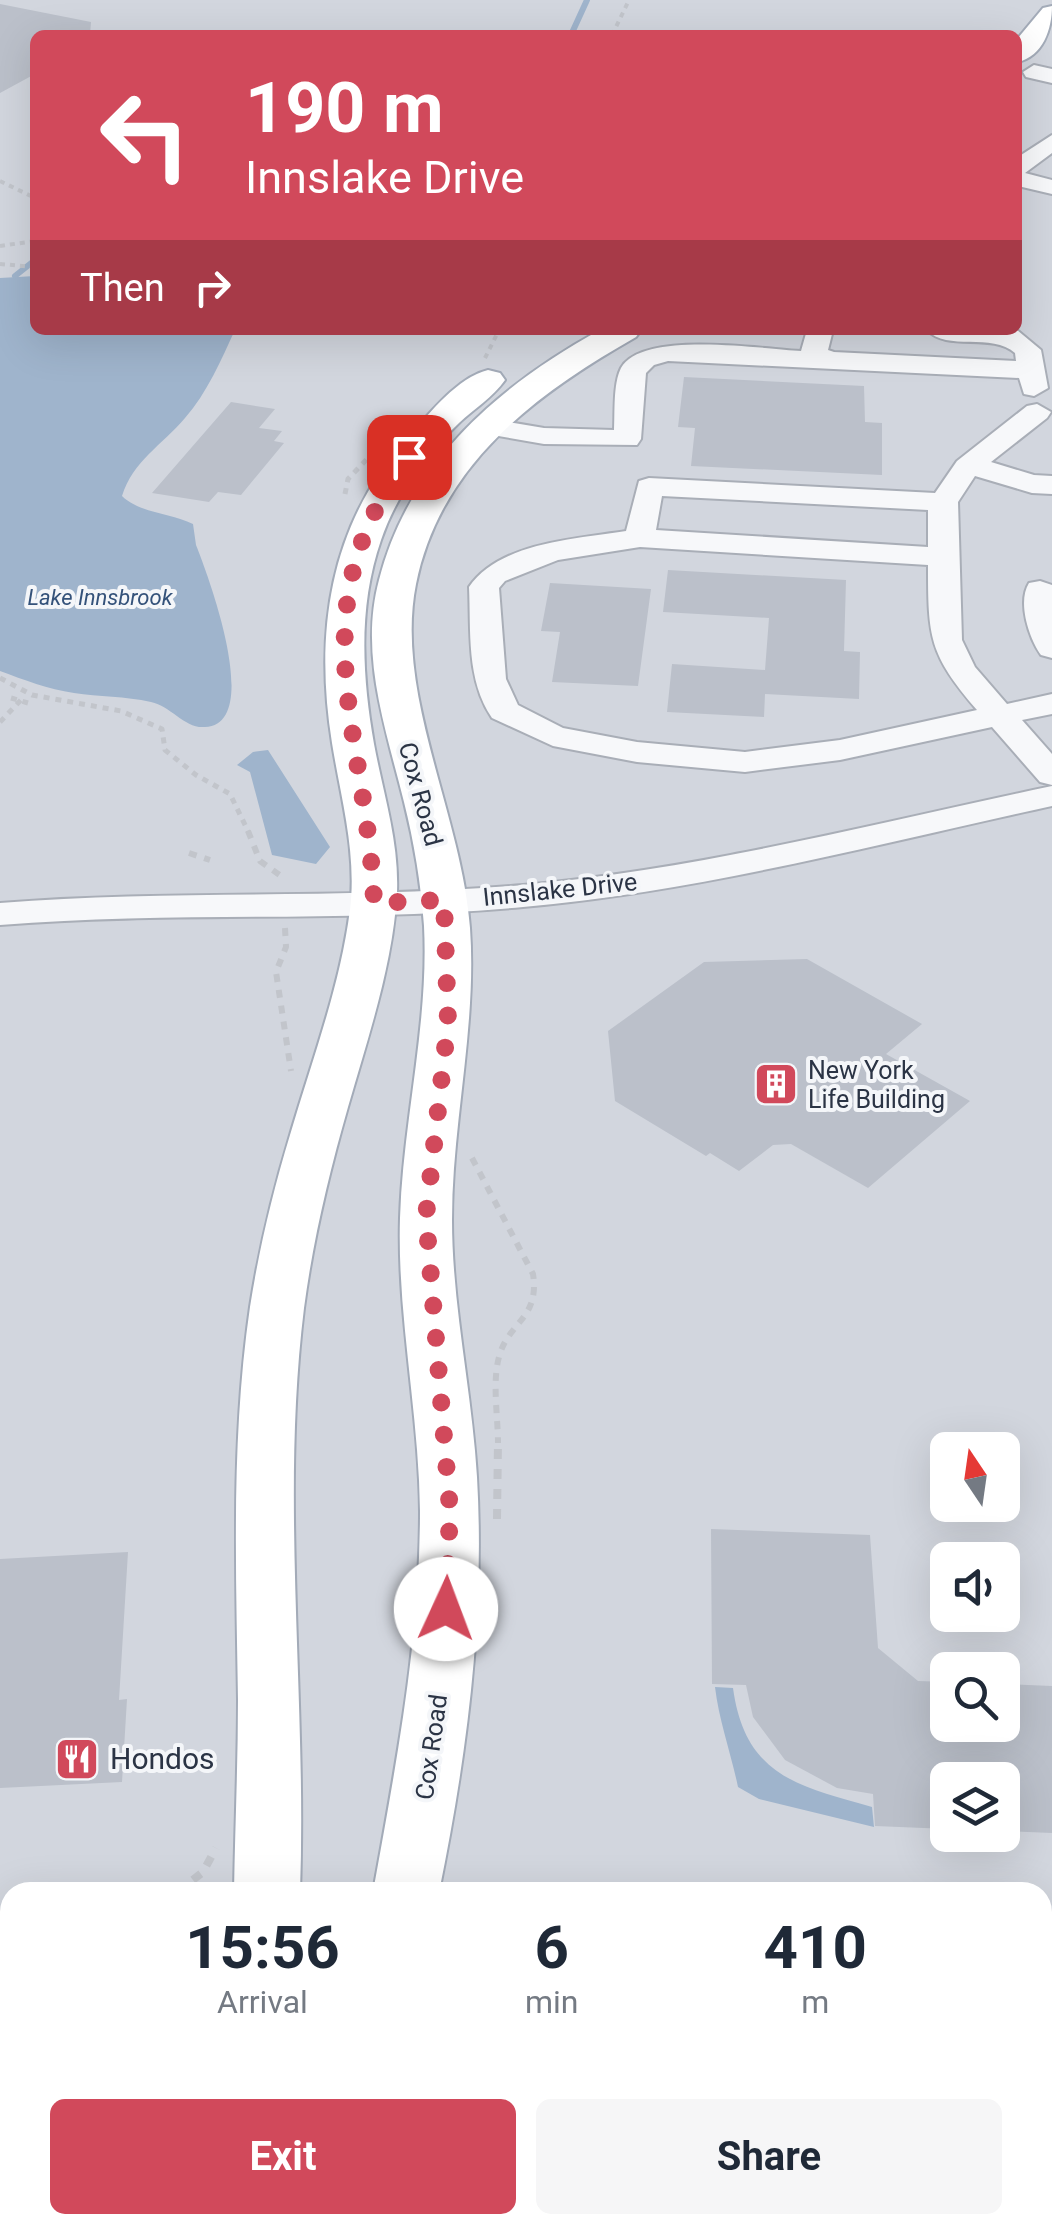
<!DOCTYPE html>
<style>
:root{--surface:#fff;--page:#f6f6f7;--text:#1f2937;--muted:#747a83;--accent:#d1495b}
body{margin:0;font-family:Roboto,sans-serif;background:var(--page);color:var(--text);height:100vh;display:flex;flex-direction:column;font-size:38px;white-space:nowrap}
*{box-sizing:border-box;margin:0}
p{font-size:32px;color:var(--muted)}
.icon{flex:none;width:55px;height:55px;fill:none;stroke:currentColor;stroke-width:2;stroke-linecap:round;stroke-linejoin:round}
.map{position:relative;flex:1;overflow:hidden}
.panel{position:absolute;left:0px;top:1882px;width:1052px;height:352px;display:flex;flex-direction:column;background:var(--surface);border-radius:30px 30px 0 0;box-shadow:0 10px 40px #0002}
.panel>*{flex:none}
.banner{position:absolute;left:30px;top:30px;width:992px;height:305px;border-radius:15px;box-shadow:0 10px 40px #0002;background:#d1495b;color:#fff;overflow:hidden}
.needle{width:65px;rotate:347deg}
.fabs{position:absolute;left:930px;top:1432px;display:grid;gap:20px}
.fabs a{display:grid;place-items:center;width:90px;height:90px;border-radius:15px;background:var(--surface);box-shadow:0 10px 40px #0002;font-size:50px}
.pin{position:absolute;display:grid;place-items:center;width:85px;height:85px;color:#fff;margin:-42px;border-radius:20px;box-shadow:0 5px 15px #0006}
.me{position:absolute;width:110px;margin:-55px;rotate:2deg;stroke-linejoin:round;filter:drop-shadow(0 0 8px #0008)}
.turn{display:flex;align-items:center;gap:35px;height:210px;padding:0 50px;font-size:45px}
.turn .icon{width:130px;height:130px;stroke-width:2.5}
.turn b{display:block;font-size:70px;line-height:85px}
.then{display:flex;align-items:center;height:95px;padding:0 50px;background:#0003;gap:20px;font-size:38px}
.eta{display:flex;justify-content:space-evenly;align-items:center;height:170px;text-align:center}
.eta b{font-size:60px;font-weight:700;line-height:70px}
.button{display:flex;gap:20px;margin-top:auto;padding:20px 50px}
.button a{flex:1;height:115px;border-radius:15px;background:var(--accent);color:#fff;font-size:40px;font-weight:700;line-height:115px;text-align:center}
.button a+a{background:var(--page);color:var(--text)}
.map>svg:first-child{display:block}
</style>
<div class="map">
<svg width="1052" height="2234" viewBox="0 0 1052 2234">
<rect width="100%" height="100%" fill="#e4e7ec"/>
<path fill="#d2d6de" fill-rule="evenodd" d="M0 0H1052V2234H0ZM35 35H1018V330H35ZM948 1450H1002V1505H948ZM948 1560H1002V1615H948ZM948 1670H1002V1725H948ZM948 1780H1002V1835H948ZM10 1892H1042V2225H10Z"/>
<path fill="#9fb4cc" d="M35 276V330H235C221 360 207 393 185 418 162 445 133 461 122 496 139 513 171 513 193 524L196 545C208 575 264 724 205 727 185 729 171 706 151 702 125 696 99 697 74 693 48 689 24 680 0 671V278Z
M268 750 330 847 316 864 272 855 250 772 237 765 253 752Z
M715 1687 733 1688C745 1776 798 1786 872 1807L874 1827 759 1799 738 1787C731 1753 719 1721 715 1687Z"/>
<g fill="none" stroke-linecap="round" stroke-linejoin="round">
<path stroke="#9fb4cc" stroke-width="6" d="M571 35 587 0
M15 276 35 260"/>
</g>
<path fill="#bbc0ca" d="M0 4 91 22 90 35H35V74L0 93Z
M684 377 864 386 865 422 882 423V475L691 466 695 428 678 427Z
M231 402 275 409 259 428 282 431 274 441 284 443 241 495 218 492 209 502 152 493Z
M668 570 846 580 844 651 860 652 859 699 765 694 764 717 667 712 672 664 765 670 769 618 663 612Z
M550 583 651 589 638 686 552 682 560 632 541 631Z
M807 959 922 1024 886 1054 970 1101 868 1188 791 1144 773 1145 739 1171 710 1153 706 1156 615 1101 608 1031 704 962Z
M711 1529 870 1535 878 1648 918 1681 948 1682V1725H1002V1684L1052 1686V1833L1002 1831V1780H948V1829L875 1826 873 1794 837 1788 785 1760 753 1717 746 1685 712 1684Z
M128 1552 119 1700 127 1699 122 1782 0 1788V1559Z"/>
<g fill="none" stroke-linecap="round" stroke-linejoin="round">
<g stroke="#a9aeb7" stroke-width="4">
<path id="minor" d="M1034 65 1052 69V83L1026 77 1023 72Z
M1052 135V153L1025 173 1052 180V194L1018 186V157Z
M807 330H833L828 350 834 352 1016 361 1015 353C992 332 947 352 927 330H1017L1041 350 1048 388 1034 396 1024 394 1019 378 668 361 654 365 646 373 641 439 637 445 544 444 475 432 471 426 485 418 544 428 614 430C615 412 613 384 621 368 642 330 762 349 801 351Z
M1037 404 1051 412 1047 418 991 462 1034 475 1052 476V494L1032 493 975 476 958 502 962 640 975 667 1007 704 1052 694V714L1022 720 1052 754V785L1040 782 992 727 840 760 745 772 637 762 553 746 492 718C466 680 471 631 469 587 500 542 576 539 626 531L639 481 649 478 935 493 957 461 1027 406ZM662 496 928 510V547L656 530ZM640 547 928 565C928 638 929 654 977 710L840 740 745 752 637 742 563 728 518 705 506 679 499 588 505 581 558 560Z
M1040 581 1052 585V658L1041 655C1029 638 1017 602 1029 583Z
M1052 786V806C877 844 702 891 523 907 349 923 174 911 0 925V903C174 889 349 900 523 885 702 869 877 823 1052 786Z
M1042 2098 1052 2101V2155L1042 2153Z"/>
</g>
<g stroke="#a3abb8" stroke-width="4">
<path id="major" d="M1052 6C1052 29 1043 56 1018 62V38L1043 8Z
M600 330H641L636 337C536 394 440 464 416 584 394 693 462 816 470 928 477 1026 452 1122 452 1220 452 1306 472 1391 477 1477 485 1617 467 1755 439 1892H373C396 1765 420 1641 420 1511 419 1413 397 1316 400 1218 403 1120 429 1024 424 926 421 884 414 842 404 802 386 729 359 655 379 580 409 463 498 386 600 330Z
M488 370 500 373 505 380C493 397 474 409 459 423 425 455 396 496 381 540 358 606 362 676 374 744 383 793 399 841 397 892 393 965 368 1037 348 1107 329 1173 313 1240 304 1308 280 1502 307 1697 300 1892H234C235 1828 238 1764 238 1700 236 1568 231 1437 250 1307 259 1249 273 1191 290 1135 312 1060 340 987 350 910 357 853 341 799 332 743 314 631 330 522 409 436 430 413 458 377 488 370Z
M151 2225H225L222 2234H148Z
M296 2225H370L368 2234H294Z"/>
</g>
<path stroke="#c2c5cb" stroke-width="4" stroke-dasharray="5 5" stroke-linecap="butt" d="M612 35 629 0
M0 181 35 198
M0 246 35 241
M0 264 35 267
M485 358 499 330"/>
<path stroke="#c2c5cb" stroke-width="5" stroke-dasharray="6 6" stroke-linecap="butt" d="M345 494 348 479 367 459
M0 678 32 695 121 711 162 729 165 750 196 775 230 794 249 833
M11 698 28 703
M0 722 21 700"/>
<path stroke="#c2c5cb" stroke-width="6" stroke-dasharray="8 8" stroke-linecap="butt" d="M248 831 260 861 281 876
M189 853 210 860
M285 928 286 947 276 972 291 1071
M472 1158 533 1274C540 1319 508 1322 499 1357 492 1382 498 1417 498 1443"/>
<path stroke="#c2c5cb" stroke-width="8" stroke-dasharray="10 10" stroke-linecap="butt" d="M497 1519 498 1441
M177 1892 203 1872 216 1848
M0 1938 10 1937"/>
<use href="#minor" fill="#f7f8fa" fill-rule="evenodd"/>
<use href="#major" fill="#fff" fill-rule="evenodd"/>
</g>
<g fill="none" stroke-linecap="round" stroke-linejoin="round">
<path stroke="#d1495b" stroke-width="18" stroke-dasharray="0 32.4" d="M409 457C293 611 368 735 374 903L444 900 448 1022 426 1216 450 1510 446 1609"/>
</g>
<defs>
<g id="building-square" transform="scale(2.25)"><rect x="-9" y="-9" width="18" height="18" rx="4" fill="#d1495b" stroke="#f4f6f9"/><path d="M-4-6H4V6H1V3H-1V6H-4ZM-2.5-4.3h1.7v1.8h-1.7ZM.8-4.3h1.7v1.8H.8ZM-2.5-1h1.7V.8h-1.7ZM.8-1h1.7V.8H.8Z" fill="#fff"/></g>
<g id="restaurant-square" transform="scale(2.25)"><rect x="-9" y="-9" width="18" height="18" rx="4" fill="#d1495b" stroke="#f4f6f9"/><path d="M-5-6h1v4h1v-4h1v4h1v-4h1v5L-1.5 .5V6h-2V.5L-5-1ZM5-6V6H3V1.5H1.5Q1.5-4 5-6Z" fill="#fff"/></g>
</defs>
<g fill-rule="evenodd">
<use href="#building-square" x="776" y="1084"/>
<use href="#restaurant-square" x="77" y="1759"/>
</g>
<g text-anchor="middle" stroke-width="8" stroke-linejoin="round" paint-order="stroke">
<g font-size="22" font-style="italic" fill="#34527a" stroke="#f4f6f9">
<text x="100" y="605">Lake Innsbrook</text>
</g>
<g font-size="25" fill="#2b3445" stroke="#f4f6f9">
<text transform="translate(421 794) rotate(75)" y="9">Cox Road</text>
<text transform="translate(560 889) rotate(-6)" y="9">Innslake Drive</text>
<text transform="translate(431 1747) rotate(-82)" y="9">Cox Road</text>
</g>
<g font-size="25" fill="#2b3445" stroke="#f4f6f9" text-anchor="start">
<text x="808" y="1079">New York<tspan x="808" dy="29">Life Building</tspan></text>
</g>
<g font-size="30" fill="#2b3445" stroke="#f4f6f9" text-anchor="start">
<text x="110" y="1769">Hondos</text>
</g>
</g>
</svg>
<div class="fabs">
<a><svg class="needle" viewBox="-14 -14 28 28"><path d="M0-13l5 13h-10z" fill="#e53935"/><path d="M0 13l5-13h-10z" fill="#747a83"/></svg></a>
<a><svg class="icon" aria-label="sound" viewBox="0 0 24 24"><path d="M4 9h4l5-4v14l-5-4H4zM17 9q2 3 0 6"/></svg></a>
<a><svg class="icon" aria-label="search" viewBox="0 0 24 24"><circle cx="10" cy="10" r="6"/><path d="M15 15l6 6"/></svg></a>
<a><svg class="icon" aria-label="layers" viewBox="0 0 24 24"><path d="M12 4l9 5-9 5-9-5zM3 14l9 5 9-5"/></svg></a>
</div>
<div class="pin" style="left:409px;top:457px;background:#d93025"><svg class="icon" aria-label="arrive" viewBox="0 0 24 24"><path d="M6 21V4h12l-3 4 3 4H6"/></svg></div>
<svg class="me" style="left:446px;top:1609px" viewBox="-20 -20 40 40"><circle r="19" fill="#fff"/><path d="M0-13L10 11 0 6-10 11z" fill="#d1495b"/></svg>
<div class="banner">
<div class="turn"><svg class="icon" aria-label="left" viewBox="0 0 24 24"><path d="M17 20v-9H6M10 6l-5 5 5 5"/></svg><div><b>190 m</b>Innslake Drive</div></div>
<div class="then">Then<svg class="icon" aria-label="right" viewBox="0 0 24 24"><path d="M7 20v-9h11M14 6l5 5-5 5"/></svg></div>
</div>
<section class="panel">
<div class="eta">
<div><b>15:56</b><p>Arrival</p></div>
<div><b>6</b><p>min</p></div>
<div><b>410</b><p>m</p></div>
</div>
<div class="button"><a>Exit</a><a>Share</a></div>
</section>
</div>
